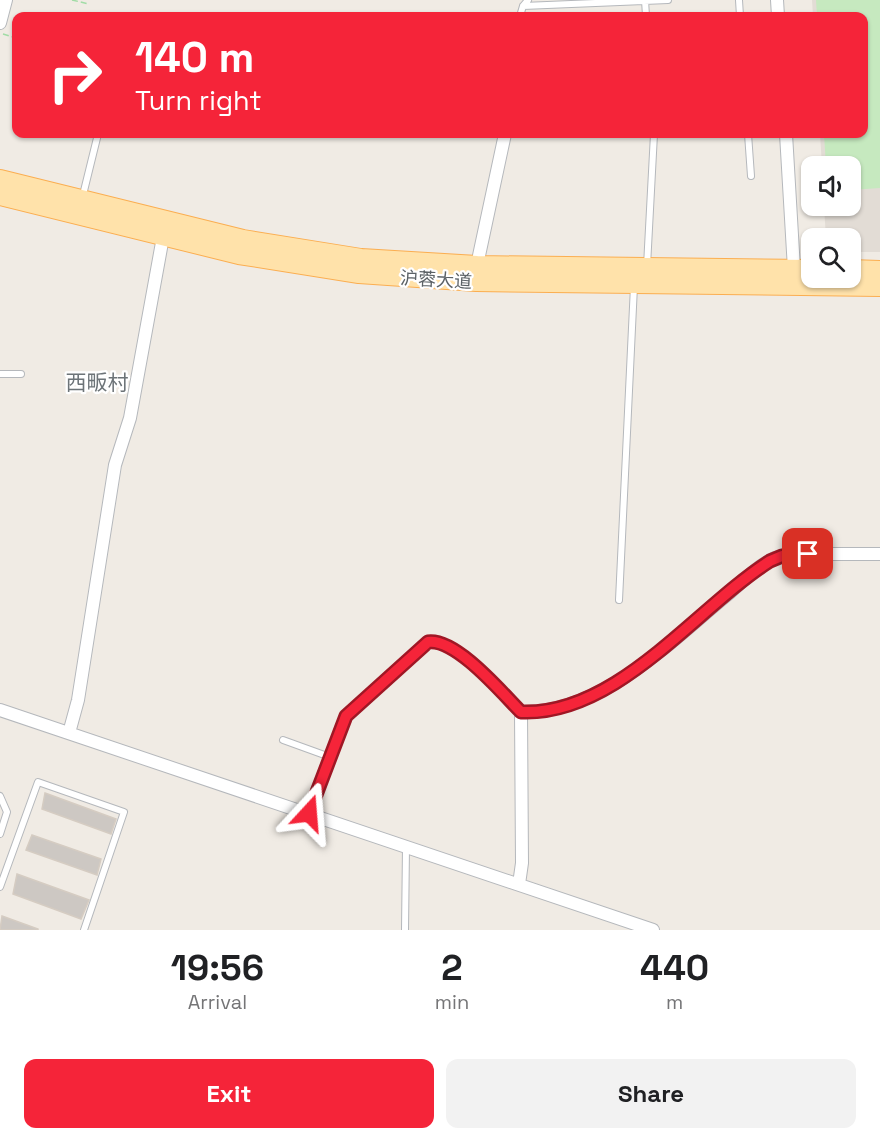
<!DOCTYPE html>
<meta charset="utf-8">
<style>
:root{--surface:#fff;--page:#f2f2f2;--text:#202124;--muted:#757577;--accent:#f52439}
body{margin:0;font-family:"Space Grotesk","Noto Sans SC",sans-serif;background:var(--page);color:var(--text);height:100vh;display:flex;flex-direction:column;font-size:22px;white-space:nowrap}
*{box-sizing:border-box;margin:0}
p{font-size:20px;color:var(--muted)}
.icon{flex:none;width:33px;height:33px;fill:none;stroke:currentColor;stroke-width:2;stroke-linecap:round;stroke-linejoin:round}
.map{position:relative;height:930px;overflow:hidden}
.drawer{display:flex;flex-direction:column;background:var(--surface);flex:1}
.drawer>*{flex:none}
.banner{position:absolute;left:12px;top:12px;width:856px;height:126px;border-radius:12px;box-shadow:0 2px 4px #0004;background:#f52439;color:#fff;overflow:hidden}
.fabs{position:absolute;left:801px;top:156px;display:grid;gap:12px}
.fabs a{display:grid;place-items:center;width:60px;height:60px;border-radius:12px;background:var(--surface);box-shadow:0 2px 4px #0004;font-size:30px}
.pin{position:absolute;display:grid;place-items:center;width:51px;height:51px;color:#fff;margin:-26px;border-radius:12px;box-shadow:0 3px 9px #0006}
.me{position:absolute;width:66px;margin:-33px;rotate:19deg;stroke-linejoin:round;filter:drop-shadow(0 0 4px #0008)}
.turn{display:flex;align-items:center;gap:21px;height:126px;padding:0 24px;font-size:27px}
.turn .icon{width:78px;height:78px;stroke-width:2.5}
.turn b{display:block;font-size:42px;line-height:51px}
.eta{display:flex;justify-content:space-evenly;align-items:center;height:102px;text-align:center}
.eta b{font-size:36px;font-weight:600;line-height:42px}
.button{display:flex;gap:12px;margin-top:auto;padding:12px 24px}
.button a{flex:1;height:69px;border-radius:12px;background:var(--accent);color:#fff;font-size:24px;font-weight:600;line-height:69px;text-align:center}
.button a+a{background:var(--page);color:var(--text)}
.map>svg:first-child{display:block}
</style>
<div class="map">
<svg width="880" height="930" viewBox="0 0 880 930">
<rect width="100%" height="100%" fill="#f0ebe4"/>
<path fill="#e2dcd5" d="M812 0H880V252H851L850 238H826L824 206H850V166H822L820 134H864V16H813Z"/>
<path fill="#c6e9bf" d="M816 0H880V188L851 190 850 166H826L824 134H864V16H817Z"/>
<path fill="#cdc8c3" stroke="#d5ccc2" stroke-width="1.5" d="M45 793 116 819 111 834 42 809Z
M32 835 101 859 97 875 26 850Z
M17 874 89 900 81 919 13 894Z
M2 916 38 929V930H0Z"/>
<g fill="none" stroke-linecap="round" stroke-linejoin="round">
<g stroke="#b5b8bc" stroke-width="8">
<path id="service" d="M645 0 646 16
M739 0 740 16
M523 6 668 0
M520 16 523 6 528 0
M748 134 751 176
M82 199 98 134
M647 266 654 134
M0 374H21
M619 600 634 286
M283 740 330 757
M0 796 7 812 0 834
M309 813 346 716 427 642C456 638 501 693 521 712
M0 887 38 782 124 812 84 930
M405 930 406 847"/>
</g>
<g stroke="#b5b8bc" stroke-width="14">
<path id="minor" d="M777 0 778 16
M0 23 6 0
M786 134 794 269
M477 265 505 134
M0 710 653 930
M69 733 78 700 115 465 130 418 163 237
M519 884 522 863 521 712C601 714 671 641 728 594 742 582 757 566 775 558L790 554H880"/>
</g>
<g stroke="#fbae51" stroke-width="20">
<path id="primary" d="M0 179 243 239 361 258 477 265 812 269
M0 196 239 255 359 274 476 282 880 287
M850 269 880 270"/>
</g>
<path stroke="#a1dca6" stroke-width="1.5" stroke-dasharray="6 3" stroke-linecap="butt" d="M72 0 89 4
M3 34 16 38"/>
<use href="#service" stroke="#fff" stroke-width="6"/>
<use href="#minor" stroke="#fff" stroke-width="12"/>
<use href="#primary" stroke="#ffe2aa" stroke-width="18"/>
</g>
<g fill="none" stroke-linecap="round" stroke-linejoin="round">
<g stroke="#9f1725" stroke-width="15">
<path id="route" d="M309 813 346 716 428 642C456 638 502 693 521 712 617 716 696 608 770 561L782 556 808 554"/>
</g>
<use href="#route" stroke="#f52439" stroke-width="10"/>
</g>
<g text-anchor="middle" stroke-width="4.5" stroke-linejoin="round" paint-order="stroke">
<g font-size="18" fill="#5c6266" stroke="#fff">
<text transform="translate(436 280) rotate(3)" y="6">沪蓉大道</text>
</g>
<g font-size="21" fill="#6d7478" stroke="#fff">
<text x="97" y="390">西畈村</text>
</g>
</g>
</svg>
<div class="fabs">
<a><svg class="icon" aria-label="sound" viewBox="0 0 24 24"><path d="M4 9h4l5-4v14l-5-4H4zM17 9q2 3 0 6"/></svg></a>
<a><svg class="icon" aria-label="search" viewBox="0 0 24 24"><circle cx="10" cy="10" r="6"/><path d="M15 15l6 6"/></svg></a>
</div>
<div class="pin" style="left:808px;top:554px;background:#d93025"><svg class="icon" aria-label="arrive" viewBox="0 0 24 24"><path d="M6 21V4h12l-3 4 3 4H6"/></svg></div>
<svg class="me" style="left:309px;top:813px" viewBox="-20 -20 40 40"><path d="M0-17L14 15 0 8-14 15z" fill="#f52439" stroke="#fff" stroke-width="4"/></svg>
<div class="banner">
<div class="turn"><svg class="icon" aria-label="right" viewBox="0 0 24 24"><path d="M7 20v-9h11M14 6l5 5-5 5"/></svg><div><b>140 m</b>Turn right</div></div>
</div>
</div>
<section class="drawer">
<div class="eta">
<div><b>19:56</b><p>Arrival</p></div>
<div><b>2</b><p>min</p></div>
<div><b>440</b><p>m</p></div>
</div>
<div class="button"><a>Exit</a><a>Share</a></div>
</section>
